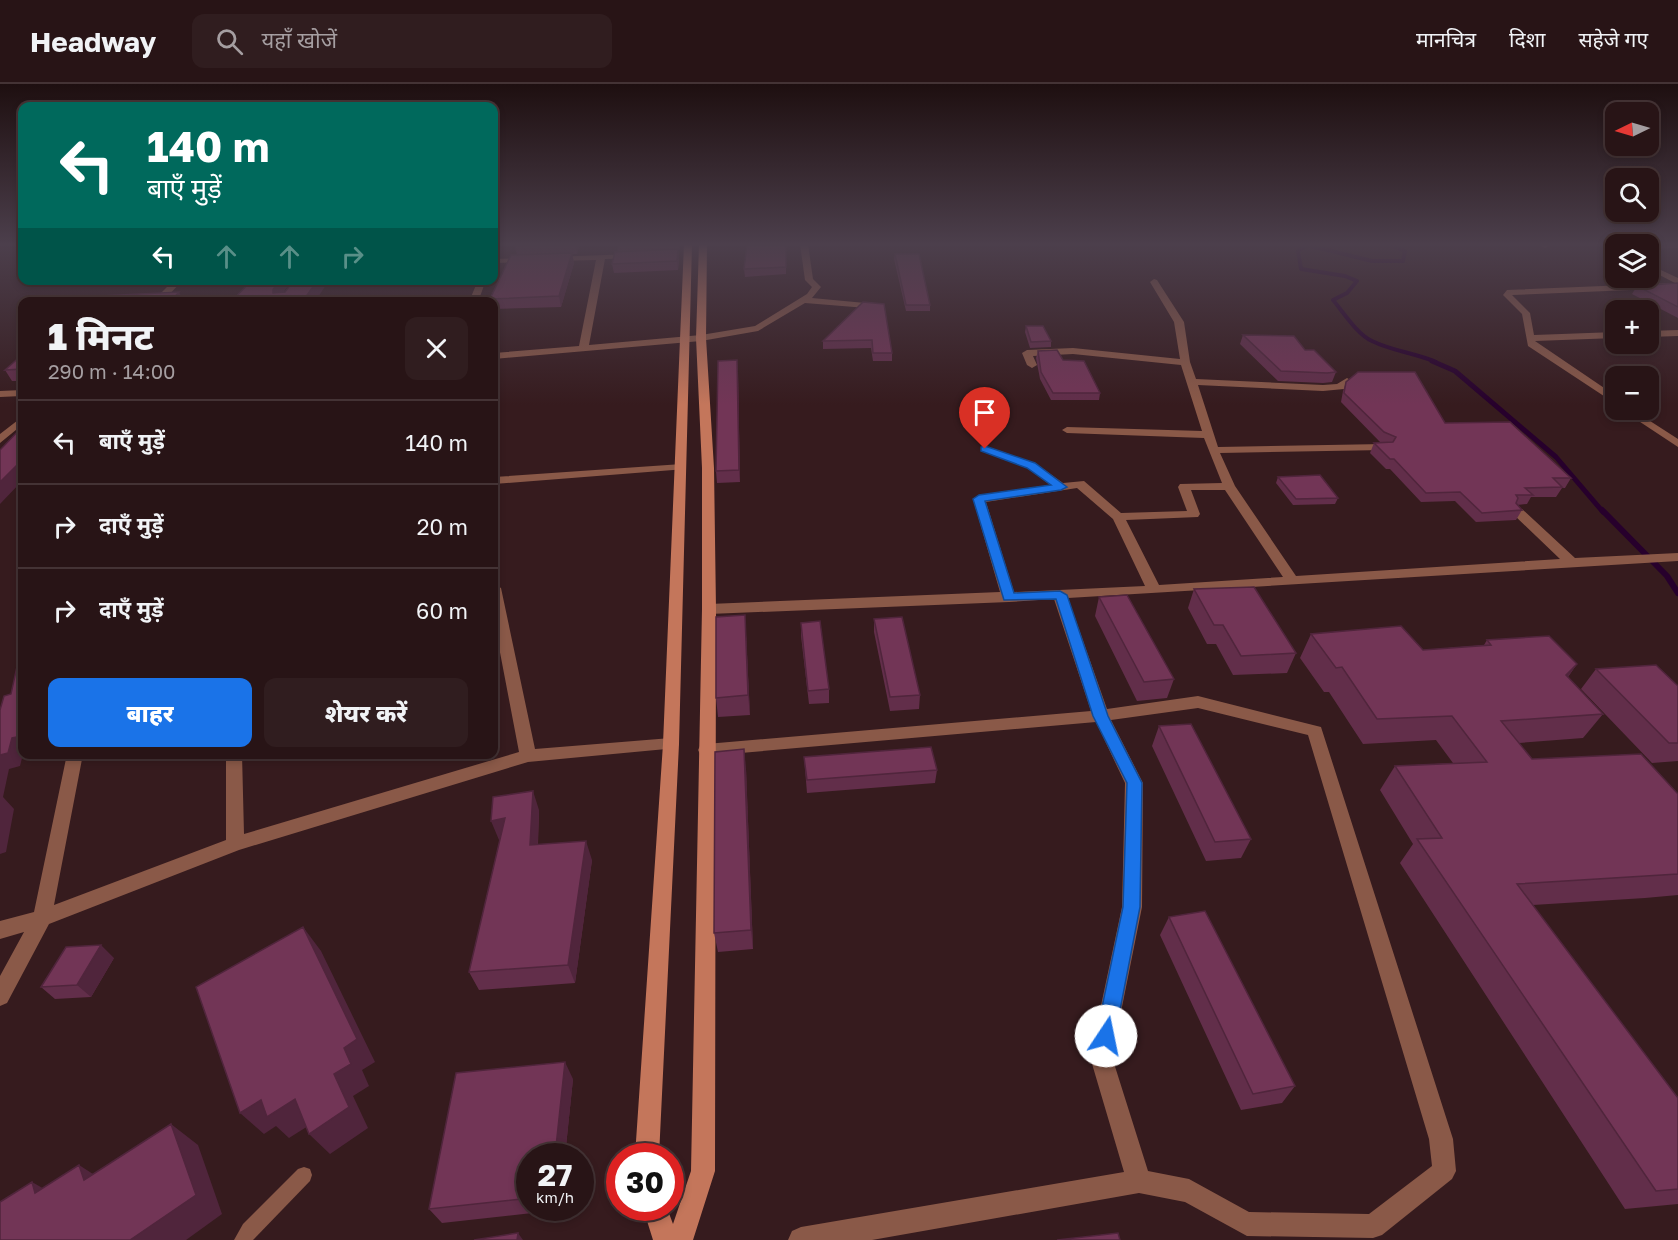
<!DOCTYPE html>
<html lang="hi">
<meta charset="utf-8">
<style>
:root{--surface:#281416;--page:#301d1f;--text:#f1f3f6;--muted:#a59ea1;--line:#443335;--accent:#1a73e8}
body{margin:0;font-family:"Golos Text","Noto Sans Devanagari",sans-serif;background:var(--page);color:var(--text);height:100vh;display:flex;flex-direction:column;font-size:22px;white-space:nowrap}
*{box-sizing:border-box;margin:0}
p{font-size:20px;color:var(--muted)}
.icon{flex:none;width:33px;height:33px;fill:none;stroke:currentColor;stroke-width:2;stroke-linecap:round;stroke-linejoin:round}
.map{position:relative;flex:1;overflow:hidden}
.panel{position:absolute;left:18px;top:213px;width:480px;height:462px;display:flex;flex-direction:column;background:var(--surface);border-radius:12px;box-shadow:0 3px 9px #0003,0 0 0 2px var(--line)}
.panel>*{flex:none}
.banner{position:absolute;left:18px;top:18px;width:480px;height:183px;border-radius:12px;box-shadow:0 3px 9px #0003,0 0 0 2px var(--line);background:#00695c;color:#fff;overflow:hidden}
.needle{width:39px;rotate:265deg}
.buttons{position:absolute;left:1605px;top:18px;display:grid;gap:12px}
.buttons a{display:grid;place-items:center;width:54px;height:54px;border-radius:12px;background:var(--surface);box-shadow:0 3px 9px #0003,0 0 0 2px var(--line);font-size:30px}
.speed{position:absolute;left:516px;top:1059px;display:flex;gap:12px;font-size:30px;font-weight:700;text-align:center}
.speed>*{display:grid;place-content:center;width:78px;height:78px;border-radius:50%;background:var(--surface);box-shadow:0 3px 9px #0003,0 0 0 2px var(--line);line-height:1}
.speed small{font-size:15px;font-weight:400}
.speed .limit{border:9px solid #d22;background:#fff;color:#111}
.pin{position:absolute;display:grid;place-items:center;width:51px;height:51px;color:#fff;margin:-62px -26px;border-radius:50% 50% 50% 0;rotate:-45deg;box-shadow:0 0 6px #0007}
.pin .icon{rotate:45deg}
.me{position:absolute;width:66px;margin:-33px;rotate:11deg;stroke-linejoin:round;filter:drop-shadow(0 0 4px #0008)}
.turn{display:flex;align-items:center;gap:21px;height:126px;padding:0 30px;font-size:27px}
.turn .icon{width:78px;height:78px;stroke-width:2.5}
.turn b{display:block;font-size:42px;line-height:51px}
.lanes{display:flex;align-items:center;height:57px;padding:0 30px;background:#0003;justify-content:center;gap:30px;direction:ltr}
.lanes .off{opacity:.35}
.round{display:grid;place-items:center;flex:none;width:63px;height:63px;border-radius:12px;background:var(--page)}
.headline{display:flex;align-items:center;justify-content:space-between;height:102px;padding:0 30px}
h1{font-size:36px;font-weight:800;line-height:45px}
.primary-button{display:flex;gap:12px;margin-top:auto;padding:12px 30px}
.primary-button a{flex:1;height:69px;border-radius:12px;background:var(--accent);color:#fff;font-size:24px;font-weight:800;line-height:69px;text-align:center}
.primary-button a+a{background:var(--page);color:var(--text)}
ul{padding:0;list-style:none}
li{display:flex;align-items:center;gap:18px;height:84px;padding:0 30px;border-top:2px solid var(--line)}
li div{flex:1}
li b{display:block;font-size:22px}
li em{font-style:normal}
header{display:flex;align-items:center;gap:36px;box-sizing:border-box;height:84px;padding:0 30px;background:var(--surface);border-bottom:2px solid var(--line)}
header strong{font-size:28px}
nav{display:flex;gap:33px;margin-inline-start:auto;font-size:21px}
.search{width:420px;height:54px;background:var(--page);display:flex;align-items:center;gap:15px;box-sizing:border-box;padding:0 21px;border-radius:12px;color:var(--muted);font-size:22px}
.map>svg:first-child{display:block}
</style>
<header>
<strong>Headway</strong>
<div class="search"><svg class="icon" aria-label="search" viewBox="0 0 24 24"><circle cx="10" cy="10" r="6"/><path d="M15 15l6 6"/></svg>यहाँ खोजें</div>
<nav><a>मानचित्र</a><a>दिशा</a><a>सहेजे गए</a></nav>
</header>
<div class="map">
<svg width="1678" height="1156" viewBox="0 0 1678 1156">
<rect width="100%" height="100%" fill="#361b1e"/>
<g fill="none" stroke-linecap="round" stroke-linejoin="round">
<path stroke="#27002c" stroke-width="4" d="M1389 160 1405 167 1403 177H1372L1307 161 1298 167 1301 185 1345 192 1357 197 1347 209 1333 216C1344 229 1357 250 1372 257 1392 267 1415 269 1436 278"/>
<path stroke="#27002c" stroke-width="5" d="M1432 277 1455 287 1556 373 1603 428"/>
<path stroke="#27002c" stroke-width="6" d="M1602 426 1667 492 1678 509"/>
<path fill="#8a5948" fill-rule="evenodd" d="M304 1083 310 1085 312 1091 310 1097 253 1156H234L243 1140 298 1085Z"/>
<path fill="#8a5948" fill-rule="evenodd" d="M800 160H808L813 195 821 203 812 214 876 220 880 223 879 225 805 219 758 247 701 257 494 275V269L579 262 596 176 553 177H550V173L634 170 638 172 634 174 605 175 589 261 701 251 755 242 807 210 812 203 805 196Z
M1537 160H1546L1549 162 1545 164Z
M1601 160 1616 162V167L1602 162Z
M529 174 530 176 526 178 494 179V175Z
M1648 180 1678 194V204L1512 211 1530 229 1534 251 1616 248V254L1535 257 1616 312V320L1528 262 1522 230 1503 211 1507 206 1675 199 1648 185Z
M1154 195 1157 196 1184 238 1190 278 1196 295 1323 301 1337 300 1347 294 1352 297 1344 305 1323 307 1198 301 1218 363 1384 360 1390 363 1384 366 1220 369 1235 402 1296 492 1560 475 1514 431 1512 428 1514 425H1522L1575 474 1678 469V477L1068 514 1107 625 1198 612 1321 643 1453 1055 1456 1087 1452 1095 1382 1151 1373 1154 1247 1152 1185 1118 1139 1109 872 1156H788L792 1147 801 1143 1124 1088 1090 973 1122 823 1125 699 1096 638 706 672 700 670 698 666 700 662 706 660 1091 627 1054 515 1009 518 709 530 702 525 709 520 1000 508 973 415 979 411 1050 401 1027 383 981 367V363L985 362 1035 379 1063 399 1084 397 1121 429 1187 427 1178 403 1180 400 1222 399 1204 354 1067 349 1062 346 1067 343 1202 347 1181 281 1073 270 1033 272 1037 281 1032 284 1027 281 1022 269 1027 266 1073 264 1180 275 1174 238 1150 198ZM1077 404 1113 435 1145 502 1014 508 986 418ZM1191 406H1225L1283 493 1159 501 1126 436 1198 433 1200 430ZM1198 624 1308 651 1429 1055 1432 1082 1369 1130 1249 1128 1189 1095 1148 1087 1112 973 1142 823 1143 699 1111 636Z
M174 196H183L162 218H152Z
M478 196H486L478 218H469Z
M1678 246V252L1648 253V247Z
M22 306V312L0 313V307Z
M1622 326H1633L1678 355V363Z
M22 333V341L0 359V350Z
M682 380 686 381V385L494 400V393Z
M494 500 501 504 535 665 671 654 677 656 679 660 677 664 528 678 239 766 49 840 7 919 0 922V892L24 848 0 855V837L34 828 67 670H83L54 821 226 756V670H242L244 750 519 668 494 537Z"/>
<path fill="#c4765b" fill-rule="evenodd" d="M684 160H692L679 660 659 1072H635L663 660Z
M699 160H707L706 254 714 384 716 525 715 1087 693 1156H653L643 1124H667L673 1140 691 1087 702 525V384L696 254Z"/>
</g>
<path fill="#622e4a" d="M516 160H579V162L577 170H572L574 179 561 223 494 225V218H491L490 215 517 171 515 162Z
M617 160H680L679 166H678L679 175 678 186 614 189 612 180 618 168Z
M786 160V190L745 193 744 185Z
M1613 160H1678V164L1648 165V160L1616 161Z
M895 170 930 221V227H906L894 175Z
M179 196H292L283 208 315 218 248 200 182 203Z
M1678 199V234L1632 210 1637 202Z
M884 220 892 269V277H873L871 264 823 265V257Z
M1026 242 1051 257V263L1030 264 1025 248Z
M1243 251 1305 266 1336 288 1332 298 1323 299 1278 297 1240 260Z
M1038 267 1063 276 1100 309 1099 316H1051L1040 295 1036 274Z
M22 271V297H12L5 286Z
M738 287 740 398 717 399 716 387Z
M1346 298 1445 339 1571 394 1565 404H1562L1556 413H1531L1527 420 1517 421 1522 426 1516 436 1476 438 1455 417 1421 418 1390 385H1386L1370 369 1374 359H1382L1380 358 1341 318 1343 307Z
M1278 393 1338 414 1335 420 1293 421 1276 399Z
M1194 505 1296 569 1287 589 1233 591 1216 560H1207L1188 524Z
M1099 513 1174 595 1167 614 1137 617 1095 532Z
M874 535 920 611 919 625 890 627 874 548Z
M801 539 829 605V619L809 620 801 552Z
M746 550 750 631 718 633 716 614Z
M1311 550 1423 566 1484 561 1487 556 1577 580 1568 593 1603 630 1583 654 1519 659 1532 675 1678 710V811L1645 814 1533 821 1678 1014V1120L1625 1125 1400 779 1413 760 1380 706 1395 682 1453 679 1436 656 1363 660 1329 608H1324L1300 574Z
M1596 585 1678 602V677L1652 679 1581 605Z
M1159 642 1251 755 1241 774 1206 777 1152 662Z
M804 673 937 686 935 699 807 709Z
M746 685 753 865 718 868 714 849Z
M539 726 538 760 592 776 575 899 479 906 469 888 500 755 499 756Z
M1169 833 1295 1002 1282 1019 1241 1026 1160 851Z
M114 874 91 913 55 915 41 903Z
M573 995 565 1072H530V1124H560L559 1126 442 1139 429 1125Z"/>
<path fill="#50253c" d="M575 160H579V162L577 170Z
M678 165 679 175 678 186 677 177Z
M572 169 574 179 561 223 559 212Z
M279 196H292L277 217 273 209V206Z
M318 196H329L315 218H302Z
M179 208 184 218H170Z
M737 276 738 287 740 398 739 386Z
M22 376V397L0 420V398Z
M745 531 746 550 750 631 748 611Z
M1577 580 1559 605 1566 591Z
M22 652 23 670 20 682 9 685 3 713 14 725 6 768 0 770V671L12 654Z
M744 665 746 685 753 865 751 846Z
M533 707 539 726 537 780 530 761Z
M505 734 513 753 499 756 491 737Z
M586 757 592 776 575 899 568 881Z
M303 843 321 867 375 978 362 986 369 1002 353 1012 368 1044 330 1070 309 1050 334 990Z
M101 861 114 874 91 913 77 901Z
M565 978 573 995 565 1072H555Z
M295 1015 316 1037 289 1054 276 1042 264 1050 240 1029 261 1016Z
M171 1040 198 1061 222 1130 186 1156H130Z
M79 1081 110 1101 84 1096Z
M32 1098 65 1117 35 1109Z
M518 1149 523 1156H517Z"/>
<path fill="#723556" stroke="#50253c" stroke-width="1.5" d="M516 160H575L515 162Z
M747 160H786V183L744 185Z
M1626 160H1669L1648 161 1628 160Z
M678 165 677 177 612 180 615 168Z
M572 169 559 212 490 215 511 171Z
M895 170H919L930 221H906Z
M252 196H279L273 206V209L285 208 294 196H318L302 218H231Z
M1678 199V223L1637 202Z
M179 208 170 218H93L100 212Z
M863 218 884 220 892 269H873L872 256 823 257Z
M1026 242H1043L1051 257 1031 258Z
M1243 251 1294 252 1305 266H1314L1336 288 1327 289 1281 287Z
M1057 266 1063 276 1084 277 1100 309H1053L1041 288 1038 267Z
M22 271V285L5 286Z
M737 276 739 386 716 387 718 277Z
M1358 288H1415L1445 339 1510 338 1571 394H1553L1562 403 1525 404 1533 411H1516L1518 414 1516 419 1522 426 1482 429 1460 408 1426 409 1394 375H1390L1374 359 1393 358 1396 353 1384 348 1344 309 1346 298Z
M22 343V376L0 398V366Z
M1320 391 1338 414 1296 415 1278 393Z
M1254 503 1296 569 1241 572 1223 541H1214L1194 505Z
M1127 511 1174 595 1144 598 1099 513Z
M745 531 748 611 716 614V533Z
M902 533 920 611 890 613 874 535Z
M820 537 829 605 808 607 801 539Z
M1401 542 1423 566 1491 561 1487 556 1549 552 1577 580 1566 591 1603 630 1501 637 1532 675 1641 670 1678 710V790L1517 800 1678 1014V1105L1656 1107 1417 755 1442 754 1395 682 1487 678 1452 632 1377 635 1342 583 1336 584 1311 550Z
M22 560V652L12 654 8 669 0 671V626L4 612 11 610Z
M1656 581 1678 602V659H1669L1596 585Z
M1191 640 1251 755 1215 758 1159 642Z
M931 663 937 686 807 696 804 673Z
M744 665 751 846 714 849 715 668Z
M533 707 530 761 586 757 568 881 469 888 505 734 491 737 493 713Z
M1205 827 1295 1002 1253 1010 1169 833Z
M303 843 357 955 344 964 351 980 334 990 349 1023 309 1050 295 1015 267 1033 261 1016 240 1029 196 903Z
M101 861 77 901 41 903 66 863Z
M565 978 555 1072H530V1114L429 1125 456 989Z
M171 1040 196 1111 130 1156H0V1118L32 1098 35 1109 79 1081 84 1096Z
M518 1149 517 1156H474Z
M1118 1149 1120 1156H1057Z"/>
<linearGradient id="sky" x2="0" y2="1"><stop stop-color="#1e0f10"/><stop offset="0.5" stop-color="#4c3f4c"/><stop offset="1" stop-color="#4c3f4c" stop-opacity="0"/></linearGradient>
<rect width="1678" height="321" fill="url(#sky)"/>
<path fill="#1a73e8" stroke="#114b97" stroke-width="1.5" d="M985 362 1035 379 1067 403 1061 406 985 417 1014 509 1060 507 1067 511 1108 632 1142 699 1140 823 1115 952 1113 959 1106 961 1099 959 1096 952 1123 823 1127 699 1093 632 1056 515 1004 516 973 415 979 411 1051 401 1027 384 981 367V363Z"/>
</svg>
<div class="buttons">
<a><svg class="needle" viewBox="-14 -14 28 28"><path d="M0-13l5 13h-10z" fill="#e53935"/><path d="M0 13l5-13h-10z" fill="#a59ea1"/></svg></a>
<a><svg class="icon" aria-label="search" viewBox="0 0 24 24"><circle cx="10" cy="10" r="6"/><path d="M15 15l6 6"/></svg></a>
<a><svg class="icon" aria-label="layers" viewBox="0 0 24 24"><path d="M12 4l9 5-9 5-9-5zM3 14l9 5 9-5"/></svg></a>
<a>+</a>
<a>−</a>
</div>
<div class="speed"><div>27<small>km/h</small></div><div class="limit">30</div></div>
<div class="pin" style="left:985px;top:365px;background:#d93025"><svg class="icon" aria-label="arrive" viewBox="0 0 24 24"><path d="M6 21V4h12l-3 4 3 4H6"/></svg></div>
<svg class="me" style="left:1106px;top:952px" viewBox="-20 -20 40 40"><circle r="19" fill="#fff"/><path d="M0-13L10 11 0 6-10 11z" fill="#1a73e8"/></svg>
<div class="banner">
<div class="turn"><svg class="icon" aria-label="left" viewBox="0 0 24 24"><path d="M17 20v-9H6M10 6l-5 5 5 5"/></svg><div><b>140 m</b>बाएँ मुड़ें</div></div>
<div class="lanes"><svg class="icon" aria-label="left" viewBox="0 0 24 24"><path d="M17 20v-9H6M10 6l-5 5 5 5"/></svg><svg class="icon off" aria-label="ahead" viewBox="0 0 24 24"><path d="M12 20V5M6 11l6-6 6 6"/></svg><svg class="icon off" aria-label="ahead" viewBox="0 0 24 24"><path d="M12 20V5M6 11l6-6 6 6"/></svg><svg class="icon off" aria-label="right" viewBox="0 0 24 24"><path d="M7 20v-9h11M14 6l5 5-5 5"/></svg></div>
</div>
<section class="panel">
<div class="headline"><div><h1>1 मिनट</h1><p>290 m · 14:00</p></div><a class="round"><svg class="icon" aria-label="close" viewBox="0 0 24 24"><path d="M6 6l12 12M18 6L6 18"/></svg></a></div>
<ul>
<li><svg class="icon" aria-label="left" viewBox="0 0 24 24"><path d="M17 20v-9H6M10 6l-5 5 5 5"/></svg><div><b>बाएँ मुड़ें</b></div><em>140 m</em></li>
<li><svg class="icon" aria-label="right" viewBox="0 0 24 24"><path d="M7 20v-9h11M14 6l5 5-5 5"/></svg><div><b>दाएँ मुड़ें</b></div><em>20 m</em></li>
<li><svg class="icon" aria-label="right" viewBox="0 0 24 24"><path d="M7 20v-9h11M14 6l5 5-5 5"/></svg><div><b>दाएँ मुड़ें</b></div><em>60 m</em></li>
</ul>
<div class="primary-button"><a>बाहर</a><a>शेयर करें</a></div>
</section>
</div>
